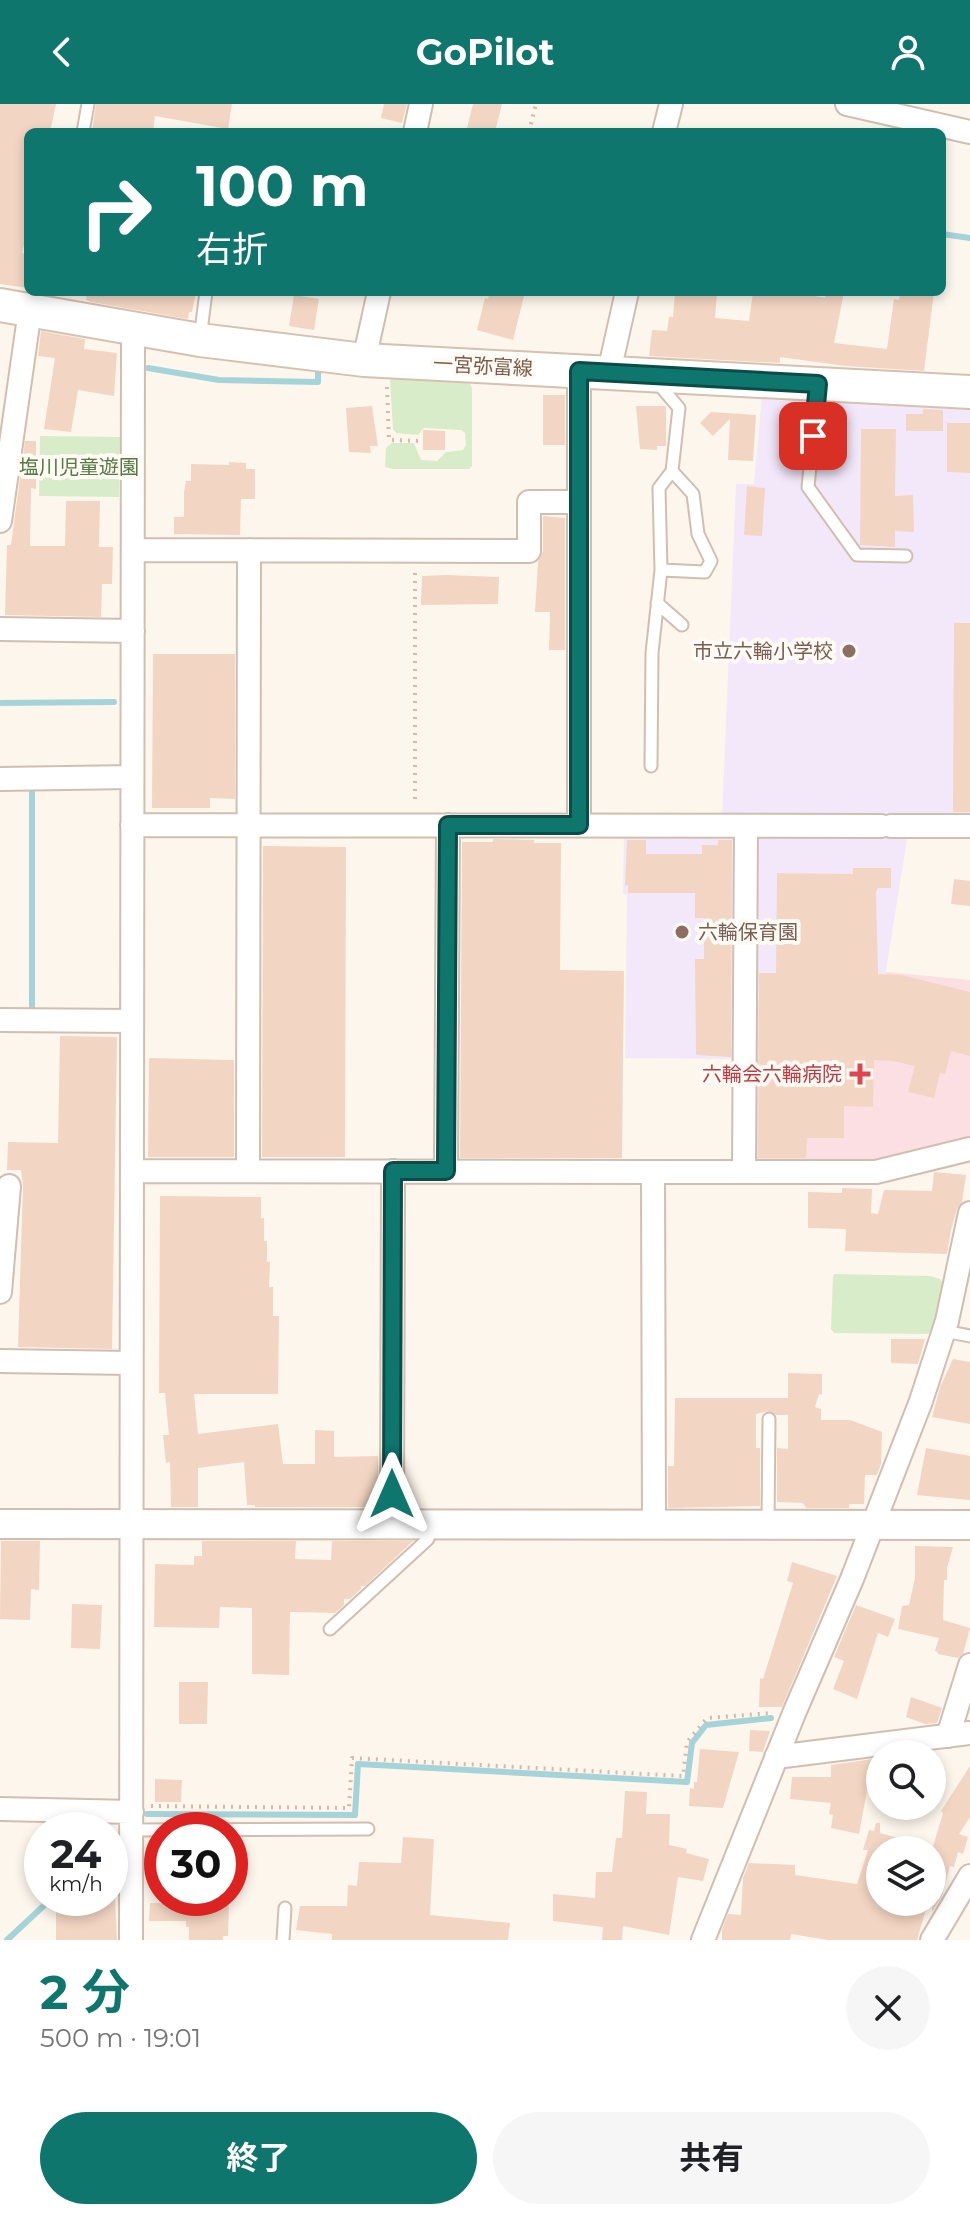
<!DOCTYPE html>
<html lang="ja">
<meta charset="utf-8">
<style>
:root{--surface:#fff;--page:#f6f6f6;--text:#202124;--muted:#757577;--accent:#0f766e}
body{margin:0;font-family:Montserrat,"Noto Sans JP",sans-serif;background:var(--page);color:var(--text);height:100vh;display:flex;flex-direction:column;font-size:30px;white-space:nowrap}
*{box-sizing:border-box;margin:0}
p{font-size:26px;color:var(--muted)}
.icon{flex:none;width:44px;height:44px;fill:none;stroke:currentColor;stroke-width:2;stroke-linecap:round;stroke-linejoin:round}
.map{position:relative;height:1836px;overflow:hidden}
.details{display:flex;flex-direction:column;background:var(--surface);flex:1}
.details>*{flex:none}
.banner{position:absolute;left:24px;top:24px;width:922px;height:168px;border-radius:12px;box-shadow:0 4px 12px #0003;background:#0f766e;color:#fff;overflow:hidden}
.fabs{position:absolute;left:866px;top:1636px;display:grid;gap:16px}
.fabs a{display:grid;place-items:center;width:80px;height:80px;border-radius:50%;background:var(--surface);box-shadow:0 4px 12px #0003;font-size:40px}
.speed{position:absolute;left:24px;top:1708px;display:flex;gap:16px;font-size:40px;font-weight:700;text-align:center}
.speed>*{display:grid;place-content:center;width:104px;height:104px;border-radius:50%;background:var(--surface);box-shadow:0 4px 12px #0003;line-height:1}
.speed small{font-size:20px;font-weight:400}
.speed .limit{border:12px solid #d22;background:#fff;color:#111}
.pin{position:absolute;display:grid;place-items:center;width:68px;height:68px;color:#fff;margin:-34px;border-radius:16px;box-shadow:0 4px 12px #0006}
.me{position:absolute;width:88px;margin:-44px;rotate:0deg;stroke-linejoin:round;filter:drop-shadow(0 0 6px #0008)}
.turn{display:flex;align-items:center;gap:28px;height:168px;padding:0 40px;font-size:36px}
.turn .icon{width:104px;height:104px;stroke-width:2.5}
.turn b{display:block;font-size:56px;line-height:68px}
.round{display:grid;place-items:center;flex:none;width:84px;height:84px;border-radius:42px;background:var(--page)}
.head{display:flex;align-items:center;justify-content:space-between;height:136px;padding:0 40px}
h1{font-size:48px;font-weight:700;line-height:60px;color:var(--accent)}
.primary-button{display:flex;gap:16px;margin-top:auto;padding:16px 40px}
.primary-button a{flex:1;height:92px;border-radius:48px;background:var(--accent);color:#fff;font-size:32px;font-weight:700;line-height:92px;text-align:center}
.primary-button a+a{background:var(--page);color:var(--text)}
header{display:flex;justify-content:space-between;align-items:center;height:104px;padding:0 40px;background:var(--accent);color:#fff;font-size:36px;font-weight:700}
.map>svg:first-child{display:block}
</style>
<header><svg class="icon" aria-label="back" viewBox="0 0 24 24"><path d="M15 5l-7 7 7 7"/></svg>GoPilot<svg class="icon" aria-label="person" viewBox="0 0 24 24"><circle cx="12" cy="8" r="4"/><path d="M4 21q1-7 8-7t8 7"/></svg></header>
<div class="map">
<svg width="970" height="1836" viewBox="0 0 970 1836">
<rect width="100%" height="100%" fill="#fdf6ec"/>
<path fill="#f3e8fa" d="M762 292 970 302V714H722L736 380H754Z
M624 729 732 730 736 734 738 955 625 954 627 791 623 790Z
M757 729H908L881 898 824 904 752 901 753 733Z"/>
<path fill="#fbdfe3" d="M886 868 970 876V1036L876 1064 752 1063V901L823 904 881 898Z"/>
<path fill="#d8ecc9" d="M395 270 421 276 435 275 469 278 472 284V362L469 365H393L385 363 386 344 392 339H414L421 356 437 357 446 348 463 346 466 341 465 329 461 326 424 324 418 331 396 329 393 325 390 276Z
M40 332 120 333 119 393 39 392Z
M835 1170 930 1172 940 1175 943 1180 932 1227 928 1230 834 1229 831 1225 833 1172Z"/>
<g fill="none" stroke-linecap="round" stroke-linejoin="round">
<path stroke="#a5d3da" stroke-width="6" d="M942 130 970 134
M148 264 219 276 318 278V264
M0 599 114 598
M32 908V682
M147 1710 355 1711 358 1660 687 1678 692 1639 706 1621 771 1614
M110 1740 114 1736
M7 1836 52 1794"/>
</g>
<path fill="#f3d5c3" d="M0 0H56L50 28H28V123L22 149 28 151V184L0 180Z
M96 0H232L228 25 155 12 153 28H92Z
M384 0H407L402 19 381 14Z
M473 0H502L495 28H466Z
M87 188H196L192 208H189L188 215 91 198 86 196Z
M490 188H525L513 236 477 226 485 194 488 195Z
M675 188H717L715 214 749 217 753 188H792L825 194 827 188H844L834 239 887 245 894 195 899 196 900 188H934L924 267 846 262 780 253V259L649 252 652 226 667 227 669 213H673Z
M294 191 319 195 314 226 289 222Z
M41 227 85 235 84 245 117 249 114 292 78 286 71 328 44 325 55 254 38 252Z
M543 291H565V341H543Z
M372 302 378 342H370L371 349 349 348 346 304Z
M636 302H666V342H657V346L640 345Z
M923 305 943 306V327H906V310H923Z
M711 308 756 311 753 357 728 356 730 315 713 332 700 319Z
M947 319H970V369L947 368Z
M861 325H896L895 392 913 391 914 428 895 427V443L860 441Z
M423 326 445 327V346H423Z
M25 337H36V385L31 384 30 442H65L66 397H100L99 443H113L112 480H102L101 513 5 511 7 441H11Z
M229 358 246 359V365H255V395H241L240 431 174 430V413H184V388L186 377H191V360L229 361Z
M747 382 765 384 762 432 744 431Z
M543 412 565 414V546H549L550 508H535L538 458 543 447Z
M446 471 499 473 498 500 421 501 422 472Z
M954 519H970V708H953Z
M153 550H235V695L210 694V704H152Z
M493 735 534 736V739H561L560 866 624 867 622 1054H460L462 738H493Z
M627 736H646V750H702V741H718V736H732L731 953 696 951 695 855H704V814H695V789H628V781L625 782Z
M263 742 346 743 345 1053H262Z
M853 764H891V784H878L876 788 878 870 901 871 970 888V952L951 947 945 970 940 969 934 994 908 988 915 962 893 957 874 956 873 1003 844 1002V1034H807L806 1054H758L759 869H776L777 769 853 770Z
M954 775 970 777V802L951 800Z
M60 932 117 933 112 1245 18 1243 23 1082 21 1066H7L8 1038 58 1039Z
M149 954 234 956V1053H148Z
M934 1068 966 1071 962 1098 957 1105 951 1126 947 1150 845 1147 846 1125 808 1124V1088L842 1089V1084L872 1085 871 1109 878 1110 884 1086 932 1087Z
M160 1092 261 1093V1114H264V1137H267V1158H270L269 1183H273V1212H279L278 1290H194L198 1330 278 1320 283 1360H315V1326L334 1327V1353L378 1352V1403H255V1401H247L244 1358 198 1364V1403H171L170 1358 166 1359 163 1331H169L165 1289H159Z
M891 1235H925L918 1260 891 1259Z
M953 1255 970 1258V1320L932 1313 940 1283Z
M788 1269 822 1270V1291L819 1290 815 1303 821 1305V1316H850L882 1328 881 1360 877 1371H865L864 1400H849V1404H806L803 1399 777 1398V1344L788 1345V1311H776L768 1307 756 1310V1344H760V1402L668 1404V1362H674L675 1294H788Z
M926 1344 970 1352V1396L917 1391Z
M1 1437H40L39 1486 31 1485 30 1516 0 1515Z
M202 1437H296L295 1455 331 1456 332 1437H413L365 1482H361V1485L350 1495H344V1501L335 1509 290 1508 289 1571 252 1570V1504L220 1503 219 1524 154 1523 155 1460 194 1461V1452H202Z
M915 1442 953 1443 947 1464V1476H944L943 1516 970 1524 963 1550 958 1554 938 1550V1548L935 1547 939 1534 898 1525 902 1502 909 1501 915 1474Z
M792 1458 837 1472 782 1603H759L760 1574 763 1575 793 1479 787 1477Z
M72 1500 102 1501 100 1545 71 1544Z
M856 1501 895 1515 888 1533 878 1529 857 1595 833 1585 844 1557 834 1553Z
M179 1578H208L207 1620H179Z
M911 1593 942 1604 937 1619 925 1620 906 1613Z
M750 1626 770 1627 763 1648 749 1647Z
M700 1645 739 1648 723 1704 689 1702 690 1684 694 1685V1678H697Z
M880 1654V1678L870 1677 868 1681 859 1730 831 1724 833 1711 829 1710 831 1699 790 1695 792 1673H831V1661Z
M970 1662V1713L959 1730 968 1733 963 1750 958 1748 954 1763 950 1762 942 1792 932 1808V1746L943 1709 941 1707Z
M155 1675 182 1676 181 1698H155Z
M625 1687 647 1688 646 1710H670L669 1741 687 1745 686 1749 709 1755 703 1777 678 1773 669 1831 623 1822 622 1836H602L603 1823 553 1817V1790L595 1794 596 1768H612L616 1734H622Z
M876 1719H880V1729L922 1741 921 1746H880V1798H928L917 1836H828L791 1830 790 1836H722V1826L728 1810 741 1811 743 1774 749 1759 795 1761V1771L857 1780 868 1746H863L869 1726 874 1727Z
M403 1733 434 1735 430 1811 510 1819 508 1836H332V1830L296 1826 300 1802H347L348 1781 357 1782 359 1758 401 1759Z
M82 1794H115L117 1836H56V1807L82 1808Z
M150 1799 229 1801 228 1832H223V1836H189V1823H186V1817H149Z"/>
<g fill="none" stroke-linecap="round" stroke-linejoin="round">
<g stroke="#d1beb0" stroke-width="15">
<path id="service" d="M83 28 88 0
M200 235 206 188
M818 281 808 383 857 451 906 452
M661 466 705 468 711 457 698 430 693 390 672 367
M657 499 682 521
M651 662 652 549 661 466 659 384 672 367 679 304 656 277
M944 1227 970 1232
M768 1419 769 1315
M330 1525 428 1435V1421
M132 1726 368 1725
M283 1836 285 1804"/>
</g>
<g stroke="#d1beb0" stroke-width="26">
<path id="minor" d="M847 0 970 28
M415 28 421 0
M664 28 671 0
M364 256 379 188
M579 267V721
M609 268 627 188
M0 417 30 206
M133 446 529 447V398H579
M0 525 133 527
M0 675 132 673
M132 721 881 722
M891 722H970
M0 916 132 917
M132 1067 653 1068
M248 1067 249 446
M446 1067 448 721
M744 1068 746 722
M0 1188 9 1082
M0 1257 131 1259
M392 1420 393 1067
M654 1420 653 1068H876L970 1045
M948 1632 970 1561
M776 1653 970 1629
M0 1705 132 1708
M131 1836 133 225
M703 1836 795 1607 852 1475 921 1297 947 1217 970 1109
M932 1836 970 1772"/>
</g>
<g stroke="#d1beb0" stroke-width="32">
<path id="tertiary" d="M0 1420 970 1421"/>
</g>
<g stroke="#d6c0b0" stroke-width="36">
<path id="secondary" d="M0 201 200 236 364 256 970 288"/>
</g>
<path stroke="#d9b8a5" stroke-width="4" stroke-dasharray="2 6" stroke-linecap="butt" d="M529 28 536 0
M387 283 389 336 420 337
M415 469V700
M151 1702 349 1704 352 1654 683 1672 687 1638 707 1614 772 1609"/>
<use href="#service" stroke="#fff" stroke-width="11"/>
<use href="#minor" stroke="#fff" stroke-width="22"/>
<use href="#tertiary" stroke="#fff" stroke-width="28"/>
<use href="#secondary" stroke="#fff" stroke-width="32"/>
</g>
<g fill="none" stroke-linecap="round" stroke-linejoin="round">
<g stroke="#0a4d48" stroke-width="20">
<path id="route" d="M392 1390 393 1067H446L448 721H579V267L818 280 813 332"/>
</g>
<use href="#route" stroke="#0f766e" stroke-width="14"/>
</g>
<g fill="#8d6e63" stroke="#fffaf3" stroke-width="3">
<circle cx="849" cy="547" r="8"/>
<circle cx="682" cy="828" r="8"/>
</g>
<path fill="#e0444e" stroke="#fffaf3" stroke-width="3" d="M856 958h8v8h8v8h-8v8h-8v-8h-8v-8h8z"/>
<g text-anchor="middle" stroke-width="8" stroke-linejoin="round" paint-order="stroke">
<g font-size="20" fill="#7a5c4d" stroke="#fffaf3">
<text transform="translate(483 262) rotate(3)" y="7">一宮弥富線</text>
</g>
<g font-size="20" fill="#537a41" stroke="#fffaf3">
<text x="79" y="370">塩川児童遊園</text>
</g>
<g font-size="20" fill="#785e54" stroke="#fffaf3" text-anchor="end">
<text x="833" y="554">市立六輪小学校</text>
<text x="698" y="835" text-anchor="start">六輪保育園</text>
</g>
<g font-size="20" fill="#be3a42" stroke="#fffaf3" text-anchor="end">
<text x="842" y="977">六輪会六輪病院</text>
</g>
</g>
</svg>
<div class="fabs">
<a><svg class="icon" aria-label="search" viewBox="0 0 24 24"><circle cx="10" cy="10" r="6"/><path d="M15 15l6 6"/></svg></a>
<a><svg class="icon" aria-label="layers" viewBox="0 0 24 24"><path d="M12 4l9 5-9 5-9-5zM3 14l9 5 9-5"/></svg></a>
</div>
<div class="speed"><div>24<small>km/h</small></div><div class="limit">30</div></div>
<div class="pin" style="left:813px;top:332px;background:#d93025"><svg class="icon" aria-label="arrive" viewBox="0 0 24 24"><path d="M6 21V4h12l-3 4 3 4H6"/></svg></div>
<svg class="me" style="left:392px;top:1390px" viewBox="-20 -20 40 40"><path d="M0-17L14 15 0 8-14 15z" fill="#0f766e" stroke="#fff" stroke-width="4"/></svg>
<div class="banner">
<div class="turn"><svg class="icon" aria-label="right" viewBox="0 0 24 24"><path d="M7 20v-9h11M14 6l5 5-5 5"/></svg><div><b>100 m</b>右折</div></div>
</div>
</div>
<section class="details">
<div class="head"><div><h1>2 分</h1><p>500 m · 19:01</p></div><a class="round"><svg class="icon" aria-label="close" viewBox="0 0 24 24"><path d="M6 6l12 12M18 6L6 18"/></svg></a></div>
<div class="primary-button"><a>終了</a><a>共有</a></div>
</section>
